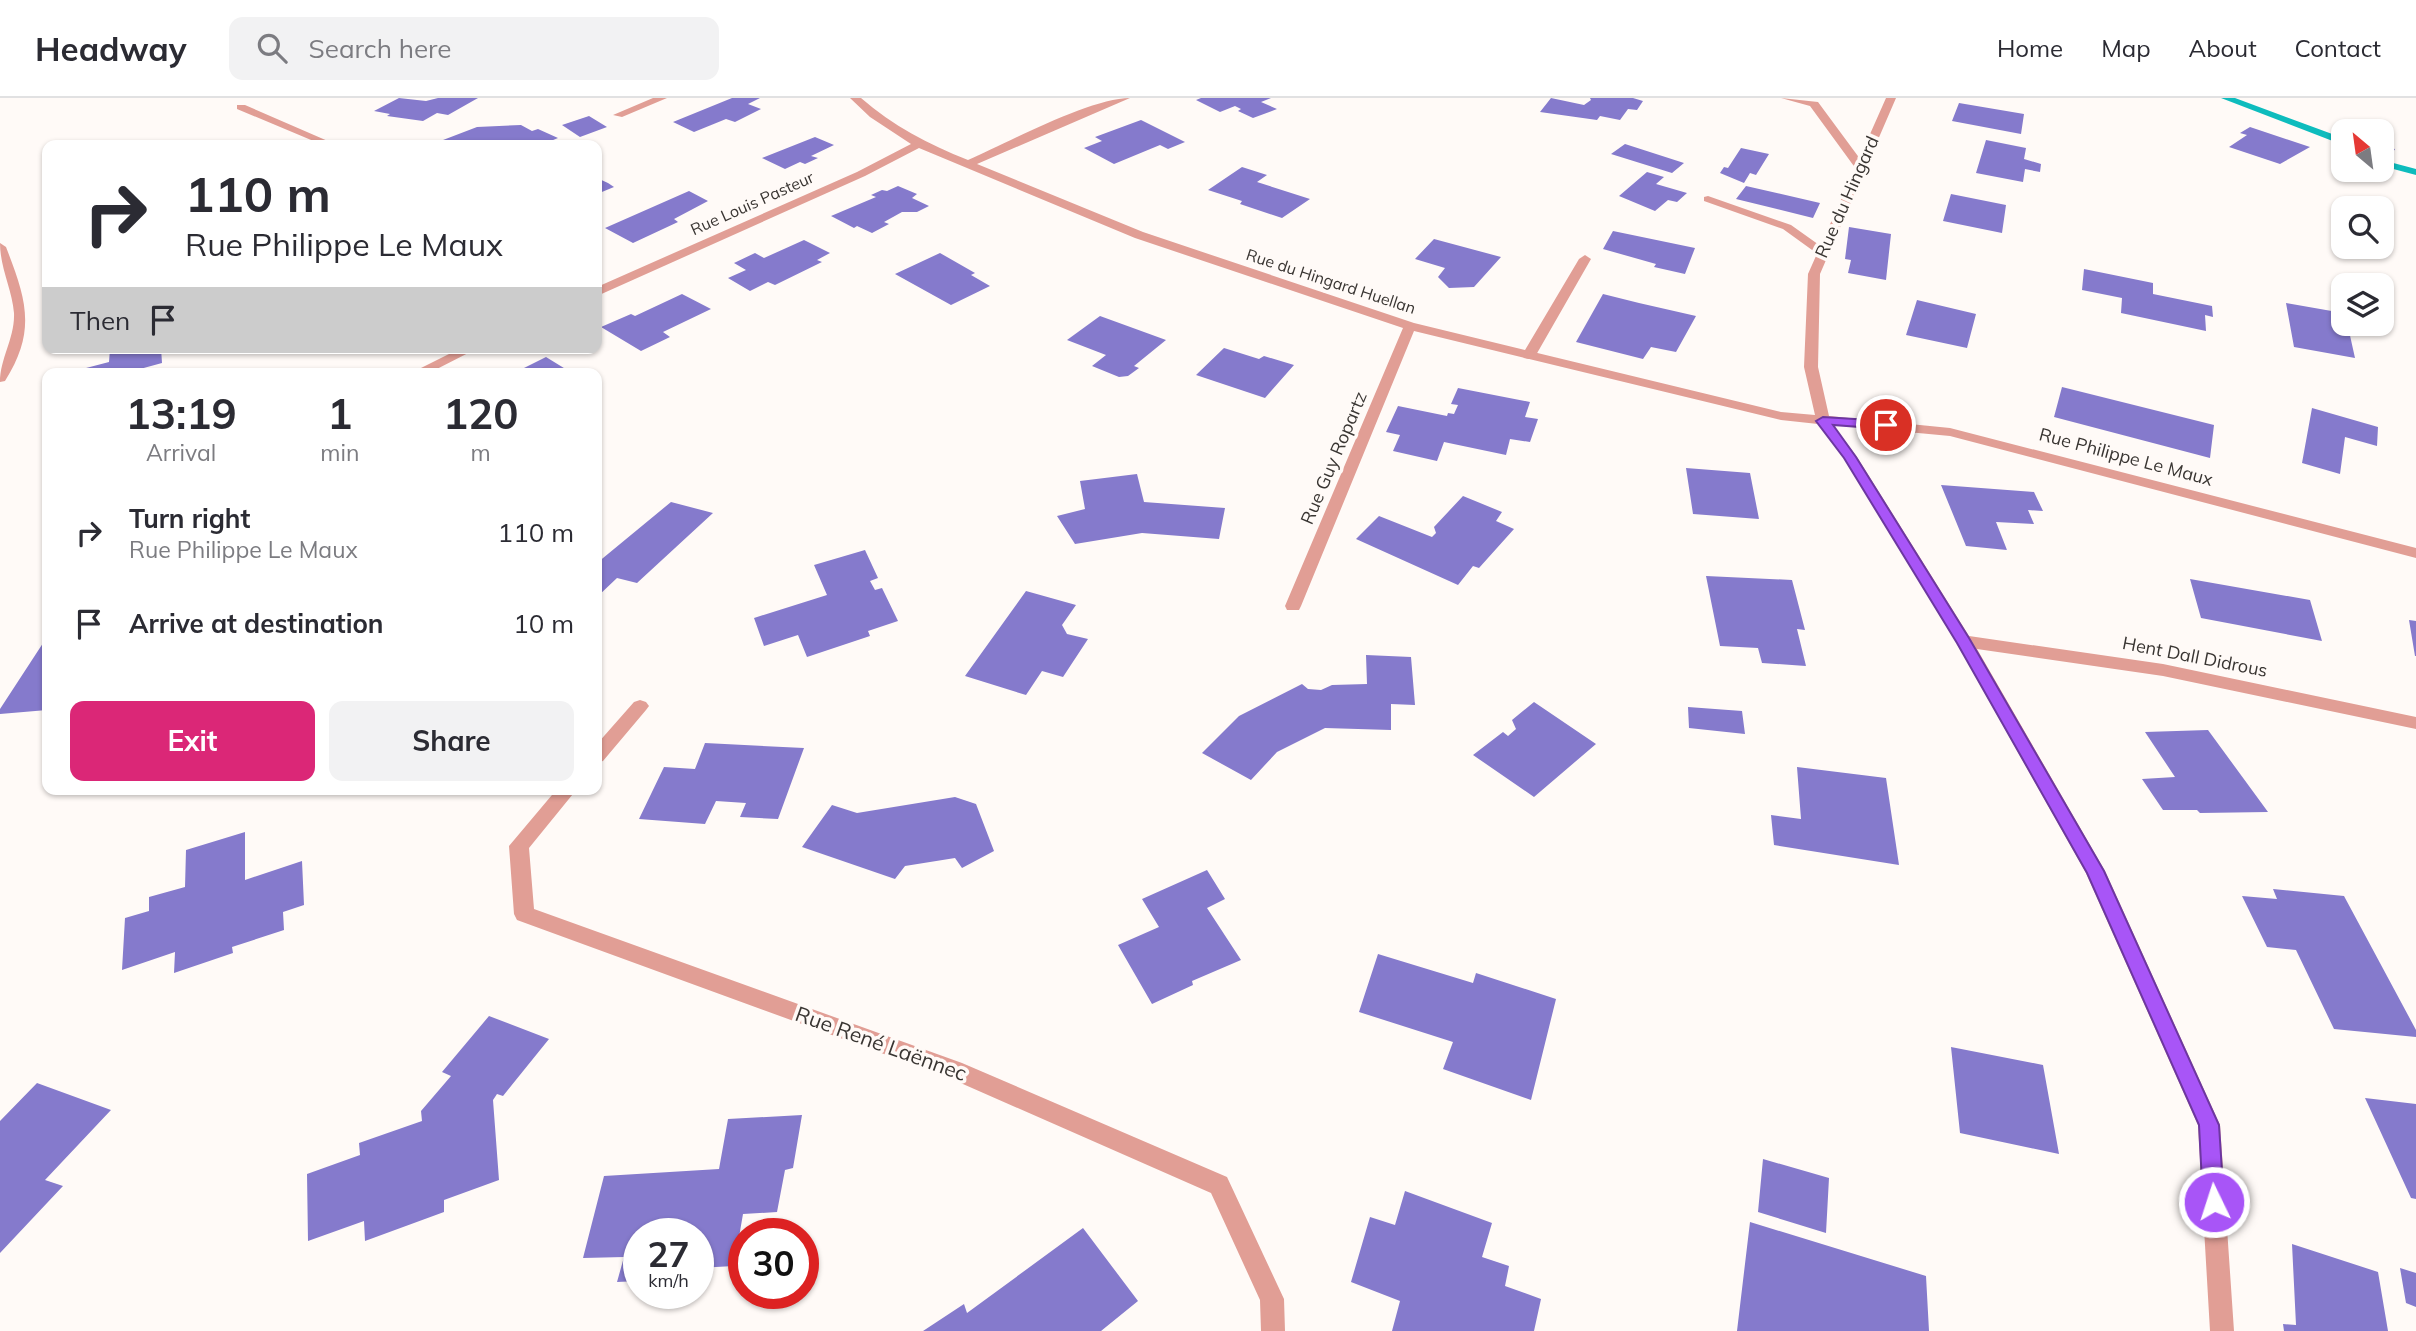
<!DOCTYPE html>
<meta charset="utf-8">
<style>
:root{--surface:#fff;--page:#f2f2f3;--text:#2b2b33;--muted:#7c7c81;--line:#e1e1e2;--accent:#db2777}
body{margin:0;font-family:Mulish,sans-serif;background:var(--page);color:var(--text);height:100vh;display:flex;flex-direction:column;font-size:26px;white-space:nowrap}
*{box-sizing:border-box;margin:0}
p{font-size:23px;color:var(--muted)}
.icon{flex:none;width:38px;height:38px;fill:none;stroke:currentColor;stroke-width:2;stroke-linecap:round;stroke-linejoin:round}
.map{position:relative;flex:1;overflow:hidden}
.details{position:absolute;left:42px;top:270px;width:560px;height:427px;display:flex;flex-direction:column;background:var(--surface);border-radius:14px;box-shadow:0 2px 5px #0004}
.details>*{flex:none}
.hud{position:absolute;left:42px;top:42px;width:560px;height:214px;border-radius:14px;box-shadow:0 2px 5px #0004;background:#fff;color:var(--text);overflow:hidden}
.needle{width:46px;rotate:331deg}
.tools{position:absolute;left:2331px;top:21px;display:grid;gap:14px}
.tools a{display:grid;place-items:center;width:63px;height:63px;border-radius:14px;background:var(--surface);box-shadow:0 2px 5px #0004;font-size:35px}
.speed{position:absolute;left:623px;top:1120px;display:flex;gap:14px;font-size:35px;font-weight:700;text-align:center}
.speed>*{display:grid;place-content:center;width:91px;height:91px;border-radius:50%;background:var(--surface);box-shadow:0 2px 5px #0004;line-height:1}
.speed small{font-size:18px;font-weight:400}
.speed .limit{border:10px solid #d22;background:#fff;color:#111}
.pin{position:absolute;display:grid;place-items:center;width:60px;height:60px;color:#fff;margin:-30px;border:4px solid #fff;border-radius:50%;box-shadow:0 2px 7px #0007}
.me{position:absolute;width:77px;margin:-38px;rotate:356deg;stroke-linejoin:round;filter:drop-shadow(0 0 5px #0008)}
.turn{display:flex;align-items:center;gap:24px;height:147px;padding:0 28px;font-size:32px}
.turn .icon{width:91px;height:91px;stroke-width:2.5}
.turn b{display:block;font-size:49px;line-height:60px}
.then{display:flex;align-items:center;height:66px;padding:0 28px;background:#0003;gap:14px;font-size:26px}
.eta{display:flex;justify-content:space-evenly;align-items:center;height:119px;text-align:center}
.eta b{font-size:42px;font-weight:700;line-height:49px}
.button{display:flex;gap:14px;margin-top:auto;padding:14px 28px}
.button a{flex:1;height:80px;border-radius:14px;background:var(--accent);color:#fff;font-size:28px;font-weight:700;line-height:80px;text-align:center}
.button a+a{background:var(--page);color:var(--text)}
ul{padding:0;list-style:none}
li{display:flex;align-items:center;gap:21px;height:91px;padding:0 28px}
li div{flex:1}
li b{display:block;font-size:26px}
li em{font-style:normal}
header{display:flex;align-items:center;gap:42px;box-sizing:border-box;height:98px;padding:0 35px;background:var(--surface);border-bottom:2px solid var(--line)}
header strong{font-size:33px}
nav{display:flex;gap:38px;margin-inline-start:auto;font-size:24px}
.search{width:490px;height:63px;background:var(--page);display:flex;align-items:center;gap:18px;box-sizing:border-box;padding:0 24px;border-radius:14px;color:var(--muted);font-size:26px}
.map>svg:first-child{display:block}
</style>
<header>
<strong>Headway</strong>
<div class="search"><svg class="icon" aria-label="search" viewBox="0 0 24 24"><circle cx="10" cy="10" r="6"/><path d="M15 15l6 6"/></svg>Search here</div>
<nav><a>Home</a><a>Map</a><a>About</a><a>Contact</a></nav>
</header>
<div class="map">
<svg width="2416" height="1233" viewBox="0 0 2416 1233">
<rect width="100%" height="100%" fill="#fffaf7"/>
<g fill="none" stroke-linecap="round" stroke-linejoin="round">
<path fill="#0ebcbd" fill-rule="evenodd" d="M2221 0H2235L2343 40V47Z
M2382 62 2416 71V77L2382 68Z"/>
</g>
<path fill="#857acc" d="M399 0 426 3 438 0H478L448 17 437 15 423 23 387 18 390 16 374 13Z
M732 0H760L748 6 761 11 735 24 726 21 694 34 673 24Z
M1201 0H1271L1261 4 1277 11 1253 20 1238 13 1241 11 1235 8 1220 14 1196 2Z
M1551 0 1584 7 1591 2 1590 0H1633L1643 3 1637 12 1628 11 1620 22 1600 18 1597 22 1540 14Z
M1959 5 2024 16 2021 36 1952 23Z
M589 18 607 29 580 39 562 27Z
M1141 22 1185 44 1168 51 1160 47 1114 66 1084 50 1102 43 1095 39Z
M521 27 532 33 538 31 558 40 541 47H509L499 42 471 47H430L477 29Z
M2250 29 2310 49 2280 66 2229 49 2247 37 2240 35Z
M815 39 834 47 811 58 818 60 805 66 800 64 785 71 762 60Z
M1986 42 2026 50 2024 61 2041 66 2040 74 2025 71 2023 84 1976 75Z
M1625 46 1684 65 1672 75 1611 56Z
M2382 48 2395 51 2389 61 2382 59Z
M1741 50 1769 56 1756 77 1750 75 1744 85 1720 75 1724 69 1728 70Z
M1242 69 1267 77 1257 84 1310 101 1282 120 1240 106 1242 103 1208 92Z
M1647 74 1664 79 1656 86 1687 95 1677 104 1668 102 1655 113 1619 98Z
M597 80 608 85 614 89 597 96Z
M898 88 917 96 912 100 929 108 917 114H902L884 124 889 126 872 135 857 128 854 130 831 118 876 99 871 97 882 92 887 93Z
M1746 88 1820 105 1813 120 1736 101Z
M689 93 708 103 674 121 678 124 633 145 605 130Z
M1951 96 2006 107 2002 135 1943 123Z
M1849 129 1891 136 1886 182 1848 175 1851 162 1845 161Z
M1613 133 1695 150 1685 176 1654 169 1656 166 1603 151Z
M1434 141 1501 159 1474 189 1449 190 1438 179 1445 170 1415 161Z
M804 142 830 155 817 162 822 164 775 187 768 184 750 193 728 180 746 172 734 165 755 155 764 160Z
M940 155 975 175 971 177 990 188 951 207 895 176Z
M2084 171 2153 185V196L2212 208 2213 219 2205 217 2206 233 2121 215 2122 200 2082 192Z
M682 196 711 211 663 234 670 239 641 253 601 229 631 216 635 218Z
M1603 196 1639 205 1696 218 1676 254 1651 249 1643 261 1576 244Z
M1917 202 1976 216 1967 250 1906 237Z
M2286 205 2343 215V226H2353L2356 234 2349 233 2355 260 2294 249Z
M1100 218 1166 242 1134 268 1139 270 1128 278 1119 279 1092 268 1106 257 1067 242Z
M161 250 162 265 140 271V275H67L109 264 110 251Z
M1224 250 1259 261 1264 258 1294 267 1265 300 1196 277Z
M546 259 572 275H514Z
M2062 289 2214 327 2210 360 2054 319Z
M1458 290 1530 304 1525 319 1538 321 1530 344 1510 341 1506 357 1444 344 1437 363 1393 353 1400 337 1386 334 1398 308 1447 318 1448 315 1454 316 1458 307 1451 306Z
M2312 310 2378 329 2377 348 2345 339 2340 376 2302 365Z
M1686 370 1750 375 1759 421 1693 416Z
M1137 376 1144 404 1225 410 1219 441 1142 435 1075 446 1057 418 1085 411 1080 383Z
M1941 387 2034 394 2043 413 2028 412 2034 426 1996 424 2007 452 1966 448Z
M1463 398 1502 414 1496 423 1514 431 1479 470 1473 468 1458 487 1356 441 1379 418 1432 439 1436 435 1434 429Z
M671 404 713 415 637 485 617 480 597 499V465Z
M865 452 878 480 870 483 875 492 882 490 898 523 868 533 870 538 807 559 798 537 764 548 754 520 827 497 814 467Z
M1706 478 1792 482 1805 532 1797 531 1806 568 1762 565 1758 550 1720 548Z
M2190 481 2310 502 2322 543 2201 520Z
M1026 493 1076 507 1062 527 1067 536 1088 541 1063 579 1042 573 1026 597 965 578Z
M2409 522 2416 523V558H2415Z
M47 539V612L0 616V611Z
M1366 557 1411 559 1415 607 1391 606V632L1325 630 1277 654 1251 682 1202 655 1239 618 1302 586 1308 591 1321 592 1332 587 1367 586Z
M1534 604 1596 646 1534 699 1473 657 1503 634 1508 638 1516 631 1512 622Z
M1688 609 1742 613 1745 636 1689 630Z
M2208 632 2268 714 2200 715 2197 712H2163L2142 681 2175 679 2145 634Z
M705 645 804 650 778 721 740 719 746 705 716 703 705 726 639 721 664 669 695 671Z
M1797 669 1886 680 1899 767 1774 747 1771 717 1801 721Z
M955 699 976 706 994 753 962 770 955 760 905 768 895 781 802 749 832 707 857 715Z
M245 734V782L302 763 304 807 283 814 284 832 232 849 233 855 174 875 175 854 122 872 125 820 149 813V799L185 789 186 752Z
M1207 772 1225 801 1207 810 1241 862 1192 883 1193 887 1152 906 1118 847 1159 829 1142 801Z
M2273 791 2344 798 2416 932V939L2334 931 2296 852 2267 849 2242 798 2277 801Z
M1378 856 1473 885 1476 875 1556 901 1531 1002 1443 971 1453 944 1359 914Z
M489 918 549 941 503 998 497 996 493 1002 499 1082 444 1102V1114L365 1143 364 1123 308 1143 307 1076 360 1057 359 1045 422 1023 421 1013 451 978 442 974Z
M1951 949 2043 967 2059 1056 1960 1035Z
M37 985 111 1012 45 1082 63 1088 0 1155V1023Z
M2365 1000 2416 1006V1101L2411 1100Z
M802 1017 793 1070 785 1072 777 1114 743 1116 734 1168 698 1170V1136H639V1183L617 1184 624 1159 583 1160 604 1078 719 1071 728 1021Z
M1763 1061 1829 1080 1826 1135 1758 1114Z
M1405 1093 1492 1125 1482 1159 1509 1168 1505 1188 1541 1201 1534 1233H1392L1400 1203 1351 1184 1370 1119 1395 1127Z
M1750 1124 1926 1178 1929 1233H1737Z
M1083 1130 1138 1203 1101 1233H923L964 1206 967 1215Z
M2292 1146 2378 1174 2388 1233H2284L2283 1226 2296 1227Z
M2400 1170 2416 1175V1209L2406 1205Z"/>
<g fill="none" stroke-linecap="round" stroke-linejoin="round">
<path fill="#e19e95" fill-rule="evenodd" d="M1781 0 1818 4 1866 69 1864 71H1856L1810 8Z
M1708 98 1791 127 1829 154 1819 157 1783 131 1704 103V99Z
M1585 157 1591 161 1536 257 1529 261 1524 260 1522 257 1579 161Z"/>
<path fill="#e19e95" fill-rule="evenodd" d="M653 0H667L622 19 613 17Z
M850 0H861C893 28 928 46 968 62 1007 45 1090 0 1130 0L977 66 1143 134 1414 225 1781 314 1815 317 1804 269 1808 176 1886 0H1896L1820 176 1818 269 1829 318 1950 330 2416 450V460L1950 338 1833 327 1857 359 1969 538 2163 566 2416 619V631L2163 578 1977 551 2105 773 2220 1027 2234 1233H2210L2198 1027 2086 775 1956 544 1844 360 1818 326 1781 322 1414 233 1301 508 1299 512H1287L1285 508 1403 230 1135 140 919 50 865 78 597 198V189L857 74 911 46 870 19Z
M237 7H245L337 47H323L237 11Z
M0 145 6 149C26 201 37 232 5 283L0 284C0 260 15 240 14 215 12 191 0 170 0 145Z
M461 250H478L429 275H411Z
M640 602 646 604 649 608 646 612 603 663 597 665V646L634 604Z
M557 691H577L529 750 534 811 962 965 1227 1079 1284 1201 1285 1233H1261L1260 1202 1211 1095 947 979 517 822 514 816 509 748Z"/>
</g>
<path fill="#a855f7" stroke="#6d37a1" stroke-width="2" d="M1823 319 1886 323 1893 327 1886 331 1833 327 1856 359 1969 540 2104 773 2219 1027 2224 1104 2221 1112 2214 1115 2206 1112 2203 1104 2199 1027 2087 775 1957 545 1844 360 1816 323Z"/>
<g text-anchor="middle" stroke-width="7" stroke-linejoin="round" paint-order="stroke">
<g font-size="16" fill="#393532" stroke="#fffaf7">
<text transform="translate(752 105) rotate(-24)" y="6">Rue Louis Pasteur</text>
<text transform="translate(1331 183) rotate(18)" y="6">Rue du Hingard Huellan</text>
</g>
<g font-size="18" fill="#393532" stroke="#fffaf7">
<text transform="translate(1847 99) rotate(-66)" y="6">Rue du Hingard</text>
<text transform="translate(2126 359) rotate(15)" y="6">Rue Philippe Le Maux</text>
<text transform="translate(1334 360) rotate(-67)" y="6">Rue Guy Ropartz</text>
<text transform="translate(2195 559) rotate(11)" y="6">Hent Dall Didrous</text>
</g>
<g font-size="21" fill="#393532" stroke="#fffaf7">
<text transform="translate(881 946) rotate(20)" y="7">Rue René Laënnec</text>
</g>
</g>
</svg>
<div class="tools">
<a><svg class="needle" viewBox="-14 -14 28 28"><path d="M0-13l5 13h-10z" fill="#e53935"/><path d="M0 13l5-13h-10z" fill="#7c7c81"/></svg></a>
<a><svg class="icon" aria-label="search" viewBox="0 0 24 24"><circle cx="10" cy="10" r="6"/><path d="M15 15l6 6"/></svg></a>
<a><svg class="icon" aria-label="layers" viewBox="0 0 24 24"><path d="M12 4l9 5-9 5-9-5zM3 14l9 5 9-5"/></svg></a>
</div>
<div class="speed"><div>27<small>km/h</small></div><div class="limit">30</div></div>
<div class="pin" style="left:1886px;top:327px;background:#d93025"><svg class="icon" aria-label="arrive" viewBox="0 0 24 24"><path d="M6 21V4h12l-3 4 3 4H6"/></svg></div>
<svg class="me" style="left:2214px;top:1104px" viewBox="-20 -20 40 40"><circle r="17" fill="#a855f7" stroke="#fff" stroke-width="3"/><path d="M0-11L8 9 0 5-8 9z" fill="#fff"/></svg>
<div class="hud">
<div class="turn"><svg class="icon" aria-label="right" viewBox="0 0 24 24"><path d="M7 20v-9h11M14 6l5 5-5 5"/></svg><div><b>110 m</b>Rue Philippe Le Maux</div></div>
<div class="then">Then<svg class="icon" aria-label="arrive" viewBox="0 0 24 24"><path d="M6 21V4h12l-3 4 3 4H6"/></svg></div>
</div>
<section class="details">
<div class="eta">
<div><b>13:19</b><p>Arrival</p></div>
<div><b>1</b><p>min</p></div>
<div><b>120</b><p>m</p></div>
</div>
<ul>
<li><svg class="icon" aria-label="right" viewBox="0 0 24 24"><path d="M7 20v-9h11M14 6l5 5-5 5"/></svg><div><b>Turn right</b><p>Rue Philippe Le Maux</p></div><em>110 m</em></li>
<li><svg class="icon" aria-label="arrive" viewBox="0 0 24 24"><path d="M6 21V4h12l-3 4 3 4H6"/></svg><div><b>Arrive at destination</b></div><em>10 m</em></li>
</ul>
<div class="button"><a>Exit</a><a>Share</a></div>
</section>
</div>
